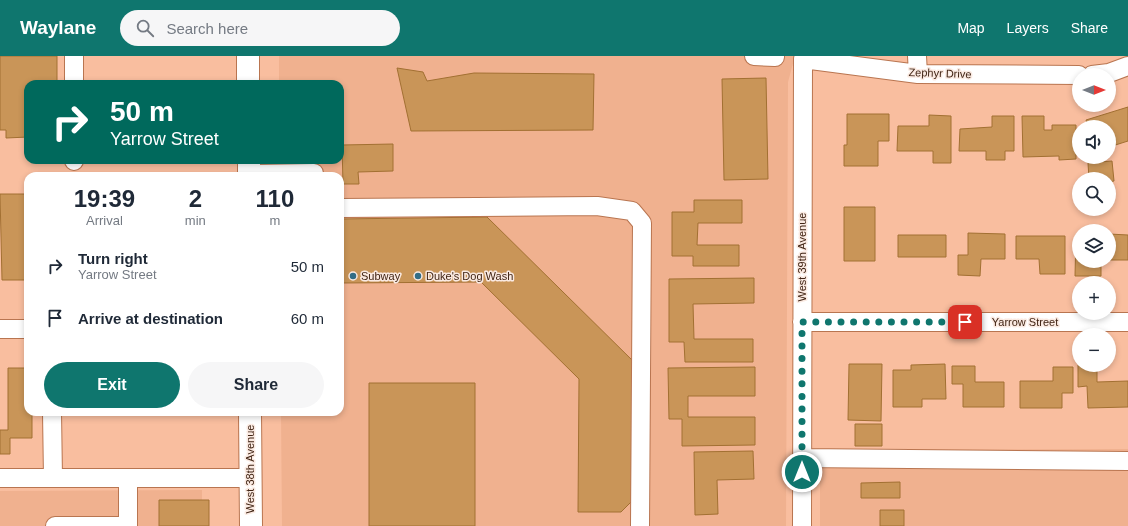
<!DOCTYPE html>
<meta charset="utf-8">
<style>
:root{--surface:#fff;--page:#f6f6f7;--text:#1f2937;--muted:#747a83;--accent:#0f766e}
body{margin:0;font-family:Helvetica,sans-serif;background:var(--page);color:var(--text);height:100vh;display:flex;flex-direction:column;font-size:15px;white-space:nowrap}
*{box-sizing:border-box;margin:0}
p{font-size:13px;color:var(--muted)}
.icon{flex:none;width:22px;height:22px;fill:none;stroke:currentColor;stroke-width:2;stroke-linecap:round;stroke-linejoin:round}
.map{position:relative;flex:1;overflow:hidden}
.panel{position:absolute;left:24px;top:116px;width:320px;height:244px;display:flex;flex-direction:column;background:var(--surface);border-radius:12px;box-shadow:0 2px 6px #0003}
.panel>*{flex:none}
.guide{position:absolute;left:24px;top:24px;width:320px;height:84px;border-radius:12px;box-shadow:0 2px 6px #0003;background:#00695c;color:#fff;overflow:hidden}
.needle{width:26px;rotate:90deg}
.tools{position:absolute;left:1072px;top:12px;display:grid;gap:8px}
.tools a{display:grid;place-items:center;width:44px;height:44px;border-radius:50%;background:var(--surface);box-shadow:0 2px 6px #0003;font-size:20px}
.pin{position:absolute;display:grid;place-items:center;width:34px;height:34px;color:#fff;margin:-17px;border-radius:8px;box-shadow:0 2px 6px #0006}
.me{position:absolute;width:44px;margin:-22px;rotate:0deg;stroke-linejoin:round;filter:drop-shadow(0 0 3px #0008)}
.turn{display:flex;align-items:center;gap:14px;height:84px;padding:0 20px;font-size:18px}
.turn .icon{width:52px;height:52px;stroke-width:2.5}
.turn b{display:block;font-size:28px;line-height:34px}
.eta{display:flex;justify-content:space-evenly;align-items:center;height:68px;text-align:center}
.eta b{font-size:24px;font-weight:800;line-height:28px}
.button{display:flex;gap:8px;margin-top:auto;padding:8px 20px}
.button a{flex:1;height:46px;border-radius:24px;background:var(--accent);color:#fff;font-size:16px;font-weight:800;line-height:46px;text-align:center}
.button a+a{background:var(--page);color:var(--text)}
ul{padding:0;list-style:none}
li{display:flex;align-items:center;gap:12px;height:52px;padding:0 20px}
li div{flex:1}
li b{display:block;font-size:15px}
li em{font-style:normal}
header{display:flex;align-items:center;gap:24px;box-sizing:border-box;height:56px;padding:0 20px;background:var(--accent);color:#fff}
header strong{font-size:19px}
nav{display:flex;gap:22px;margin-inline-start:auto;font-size:14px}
.search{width:280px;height:36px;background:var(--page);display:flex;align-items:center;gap:10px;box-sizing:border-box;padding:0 14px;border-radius:22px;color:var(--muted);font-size:15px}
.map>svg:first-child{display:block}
</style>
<header>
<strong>Waylane</strong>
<div class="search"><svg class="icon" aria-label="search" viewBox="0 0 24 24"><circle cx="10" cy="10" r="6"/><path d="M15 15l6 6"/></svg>Search here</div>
<nav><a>Map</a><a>Layers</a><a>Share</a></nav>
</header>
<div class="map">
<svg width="1128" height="470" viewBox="0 0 1128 470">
<rect width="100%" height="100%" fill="#f9be9f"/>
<path fill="#f0b18f" d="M279 0H795L788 26 786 470H282L281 356H340V120H280L279 104H340V28H279Z
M1128 393V470H820V394Z
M202 434V470H0V435Z"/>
<path fill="#c99558" stroke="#a27032" d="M0 0H57V28H28V81L6 82V74H0Z
M397 12 423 16 427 25 474 17 594 18 593 74 411 75Z
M766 22 768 123 724 124 722 23Z
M1128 51V85L1109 91V71H1088L1086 64Z
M847 58H889V85H878V110H844V89H847Z
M929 59 951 60V107H933V95H897L898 70H929Z
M992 60H1014V95H1005V104H986V95H959L960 73 992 71Z
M1022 60H1044V74H1052V69H1076V103L1059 104V100L1023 101Z
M393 88V115L358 116 359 128H343L342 89Z
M1112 105 1114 125 1109 126V123H1089L1088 107Z
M0 138H28V224H2Z
M694 144H742V167H698L697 189H739V210H693V200H672V156H694Z
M844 151H875V205H844Z
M487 161 634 306 633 444 621 456H578L579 323 481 226 340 227V163Z
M968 177 1005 178V203H981L980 220 958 219V199H968Z
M1076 178H1079V205H1101V220H1075Z
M1109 178 1128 179V204H1109Z
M898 179H946V201H898Z
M1016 180H1065V218H1040L1039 203H1016Z
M754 222V247L693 248 694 283H753V306H685L684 286H669V223Z
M849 308H882L881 365 848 364Z
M945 308 946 343H922V351H893V314H911V309Z
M1078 309H1097V326L1128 325V351L1088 352 1087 330 1078 331Z
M952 310H975V326H1004V351H963V328H952Z
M755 311V340H688V361H755V389L682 390V363H669L668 312Z
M1053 311H1073V337H1062V352H1020V325H1053Z
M8 312H28V356H32V382H10V398H0V374H8Z
M369 327H475V470H369Z
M855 368H882V390H855Z
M753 395 754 423 717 424 718 458 695 459 694 396Z
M900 426V442H861V427Z
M159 444H209V470H159Z
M880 454H904V470H880Z"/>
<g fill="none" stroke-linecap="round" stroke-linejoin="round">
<g stroke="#b97550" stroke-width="20">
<path id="minor" d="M74 0V28
M754 0 775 1
M917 0 918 18
M1092 19 1109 17 1128 10
M74 104V105
M249 118 314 117
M340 152 597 150 632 155 642 167 640 470
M802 266H1128
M0 273H28
M52 356 53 422
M802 402 1128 405
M0 422H249
M128 422V470
M55 470H128
M802 470 803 3 918 18 1079 19"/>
</g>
<g stroke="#b97550" stroke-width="24">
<path id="major" d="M248 0V28
M249 104V120
M250 356 251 470"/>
</g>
<use href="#minor" stroke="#fff" stroke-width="18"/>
<use href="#major" stroke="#fff" stroke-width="22"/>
</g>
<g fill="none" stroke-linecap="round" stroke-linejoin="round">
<path stroke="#0f766e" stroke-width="7" stroke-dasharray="0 12.6" d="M802 416V266H965"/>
</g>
<g fill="#336d86" stroke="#faeae2" stroke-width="1.5">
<circle cx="353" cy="220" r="4"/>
<circle cx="418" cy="220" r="4"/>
</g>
<g text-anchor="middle" stroke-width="3" stroke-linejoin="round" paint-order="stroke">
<g font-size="11" fill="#402414" stroke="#faeae2">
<text transform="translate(940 17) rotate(2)" y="4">Zephyr Drive</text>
<text transform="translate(802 201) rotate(-90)" y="4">West 39th Avenue</text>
<text x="1025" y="270">Yarrow Street</text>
<text transform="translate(250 413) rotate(-90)" y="4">West 38th Avenue</text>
</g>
<g font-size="11" fill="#402414" stroke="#faeae2" text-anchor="start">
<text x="361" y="224">Subway</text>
<text x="426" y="224">Duke's Dog Wash</text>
</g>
</g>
</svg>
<div class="tools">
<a><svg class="needle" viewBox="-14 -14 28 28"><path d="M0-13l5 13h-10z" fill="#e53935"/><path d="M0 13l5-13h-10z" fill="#747a83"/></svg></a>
<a><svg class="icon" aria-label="sound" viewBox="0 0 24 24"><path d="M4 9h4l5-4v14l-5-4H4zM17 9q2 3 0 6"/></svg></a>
<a><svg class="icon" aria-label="search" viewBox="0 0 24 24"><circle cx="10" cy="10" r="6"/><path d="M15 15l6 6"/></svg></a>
<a><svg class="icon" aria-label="layers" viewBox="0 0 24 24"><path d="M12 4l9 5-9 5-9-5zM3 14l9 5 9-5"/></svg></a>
<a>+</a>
<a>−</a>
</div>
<div class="pin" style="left:965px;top:266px;background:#d93025"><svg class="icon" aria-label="arrive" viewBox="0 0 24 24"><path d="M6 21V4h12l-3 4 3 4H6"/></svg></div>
<svg class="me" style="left:802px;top:416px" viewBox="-20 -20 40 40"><circle r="17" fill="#0f766e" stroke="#fff" stroke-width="3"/><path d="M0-11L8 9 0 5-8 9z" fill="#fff"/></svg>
<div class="guide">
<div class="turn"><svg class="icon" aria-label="right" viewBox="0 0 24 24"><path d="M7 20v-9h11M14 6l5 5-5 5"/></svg><div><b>50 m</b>Yarrow Street</div></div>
</div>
<section class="panel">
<div class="eta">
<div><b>19:39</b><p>Arrival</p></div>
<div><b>2</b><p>min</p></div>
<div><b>110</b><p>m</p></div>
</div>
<ul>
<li><svg class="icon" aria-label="right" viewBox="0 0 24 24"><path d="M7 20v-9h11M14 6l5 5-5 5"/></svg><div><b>Turn right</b><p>Yarrow Street</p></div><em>50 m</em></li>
<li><svg class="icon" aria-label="arrive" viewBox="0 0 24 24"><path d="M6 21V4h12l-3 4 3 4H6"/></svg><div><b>Arrive at destination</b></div><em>60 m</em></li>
</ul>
<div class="button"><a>Exit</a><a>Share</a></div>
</section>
</div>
